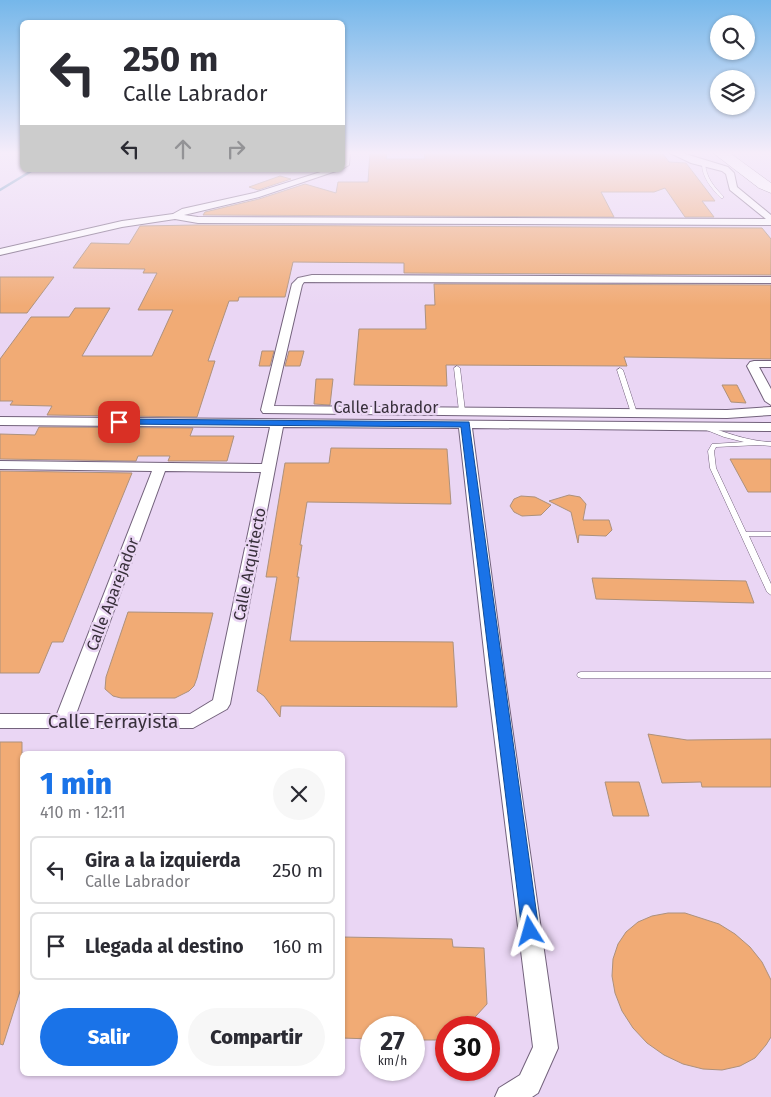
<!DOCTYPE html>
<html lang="es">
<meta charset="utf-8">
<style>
:root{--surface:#fff;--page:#f7f7f7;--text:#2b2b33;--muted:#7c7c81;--line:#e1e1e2;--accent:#1a73e8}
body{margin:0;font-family:"Fira Sans",sans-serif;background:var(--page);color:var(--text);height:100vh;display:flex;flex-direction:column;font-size:19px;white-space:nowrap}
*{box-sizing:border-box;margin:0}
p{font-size:16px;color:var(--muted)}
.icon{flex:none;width:28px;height:28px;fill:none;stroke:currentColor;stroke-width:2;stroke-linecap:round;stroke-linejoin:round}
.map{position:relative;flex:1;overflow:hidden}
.details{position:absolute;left:20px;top:751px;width:325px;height:325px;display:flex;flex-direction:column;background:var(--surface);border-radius:8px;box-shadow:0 1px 4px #0004}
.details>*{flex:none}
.banner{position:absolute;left:20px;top:20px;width:325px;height:152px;border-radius:8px;box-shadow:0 1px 4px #0004;background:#fff;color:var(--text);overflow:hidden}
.tools{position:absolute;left:710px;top:15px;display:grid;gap:10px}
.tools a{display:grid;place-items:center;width:45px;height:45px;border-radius:50%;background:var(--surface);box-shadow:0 1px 4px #0004;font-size:25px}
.speed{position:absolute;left:360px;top:1016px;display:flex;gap:10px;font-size:25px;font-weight:700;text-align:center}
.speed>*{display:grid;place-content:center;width:65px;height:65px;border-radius:50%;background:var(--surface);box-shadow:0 1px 4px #0004;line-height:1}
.speed small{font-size:12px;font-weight:400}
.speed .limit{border:8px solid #d22;background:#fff;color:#111}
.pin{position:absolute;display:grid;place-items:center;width:42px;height:42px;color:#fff;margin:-21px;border-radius:10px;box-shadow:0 2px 8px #0006}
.me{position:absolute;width:55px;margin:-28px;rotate:352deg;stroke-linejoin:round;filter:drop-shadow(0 0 4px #0008)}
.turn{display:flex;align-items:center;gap:18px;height:105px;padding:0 20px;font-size:22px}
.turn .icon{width:65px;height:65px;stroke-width:2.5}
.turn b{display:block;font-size:35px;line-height:42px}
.lanes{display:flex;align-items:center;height:48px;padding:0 20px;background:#0003;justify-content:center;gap:25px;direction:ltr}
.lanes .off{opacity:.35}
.round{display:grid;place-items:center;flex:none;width:52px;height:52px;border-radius:26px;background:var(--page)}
.headline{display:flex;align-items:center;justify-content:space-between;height:85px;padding:0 20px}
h1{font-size:30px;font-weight:800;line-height:38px;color:var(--accent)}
.cta{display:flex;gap:10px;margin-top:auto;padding:10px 20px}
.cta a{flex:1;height:58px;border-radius:30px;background:var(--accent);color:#fff;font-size:20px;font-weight:800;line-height:58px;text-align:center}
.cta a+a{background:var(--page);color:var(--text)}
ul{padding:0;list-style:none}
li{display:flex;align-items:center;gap:15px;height:68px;margin:0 10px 8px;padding:0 10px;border:2px solid var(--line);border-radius:8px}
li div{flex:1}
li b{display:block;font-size:19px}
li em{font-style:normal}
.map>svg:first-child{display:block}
</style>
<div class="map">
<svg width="771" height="1097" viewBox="0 0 771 1097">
<rect width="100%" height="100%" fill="#ead6f4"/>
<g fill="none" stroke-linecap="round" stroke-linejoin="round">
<path stroke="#5991b7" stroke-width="2.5" d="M0 190 33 170"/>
</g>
<path fill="#f1ab75" stroke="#ad917c" d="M370 152H387L386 159H425L424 152 663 154 669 162 686 163 715 201H702L714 217H685L665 188 654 192H601L614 217 203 215 205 212 259 199 305 184 336 193 338 182H368Z
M280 176 291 179 258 190 249 187Z
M197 225 762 228 771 239V275L404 273V263L293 262 285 297H239L238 301H229L208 361H215L197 417 47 415 52 406 10 405 13 401H0V359L31 317H69L75 308H110L82 356H152L173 310H138L157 273H143L145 269 73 268 91 243 129 244 140 226Z
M0 277H54L27 313H0Z
M434 284 771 285V359L624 357 627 366 446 365 447 386 354 385 359 329H426L425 305H435Z
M262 351H274L270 366H259Z
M289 351H304L300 366H285Z
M316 379H333L330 405 314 404Z
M722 385H737L746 403 731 402Z
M39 427 193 428 190 436H234L227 461H168L170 456H138L136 461 0 459V434L35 435Z
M331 448 447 449 451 504 307 502 300 545H302L297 577H299L290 641 453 642 457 707 281 706 280 717 264 696 257 691 277 577H266L285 463H329Z
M730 459H771V492H748Z
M0 471 132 473 63 642H52L39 673H0Z
M569 495 580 497 586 504 583 520H609L612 530 606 536 579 535 578 543 571 512 549 501Z
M521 496 535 497 551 505 541 515 522 516 514 512 510 506 514 499Z
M592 578 746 581 754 603 596 599Z
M128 612 213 613 197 678 194 686 189 691 175 698H121L113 696 105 689 106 677Z
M648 734 687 740 771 739V787H702L701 782 662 783Z
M0 742H22V985L3 1045 0 1044Z
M605 782H639L649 816H613Z
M668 913H685L719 924 735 934 750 947 762 962 771 980V1037L766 1045 755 1058 740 1066 722 1070 703 1069 683 1064 664 1055 647 1043 633 1028 622 1011 615 993 612 976 613 959 618 944 626 932 638 922 652 916Z
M342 937 452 939 453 947 484 948 487 1004 465 1028H446V1040H414V1028H371V1039L342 1038Z"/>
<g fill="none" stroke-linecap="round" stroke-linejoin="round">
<g stroke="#73627c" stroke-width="1">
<path id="lane" d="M702 162 705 163C706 177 714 187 723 196V198H721C711 188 701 176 702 162Z
M457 366 460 368 465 411 462 413 459 411 454 368Z
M620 368 623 370 637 413 636 414H632L631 413 617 370Z
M701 424C725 432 746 441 771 442V446L759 445 716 447 714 451 716 468 746 532H771V536H749L771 584V595L767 592 710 468 708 451 712 444 744 442 724 437 699 427V425Z
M581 672H771V678H581L578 677 577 675 578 673Z"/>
</g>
<g stroke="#73627c" stroke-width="2">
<path id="street" d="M343 152H350L349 165 342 169Z
M668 152H679L728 167 734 173 737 187 771 215V225L198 223 175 219 122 227 0 255V249L122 221 173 214 182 209 254 193 327 170H339L259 197 184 215 198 217 766 219 730 190 726 174 722 171 691 163Z
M312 275 771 277V283L304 282 302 285 274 406 727 410 771 407V415L727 418 263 413 261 410 292 284 298 278Z
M754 361H771V367H759L771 389V405L765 401 747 366 750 362Z
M0 417 771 423V431L472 428 505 678 558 1048 538 1093 532 1097H495L499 1088 520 1075 533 1047 487 678 459 428 283 427 230 704 227 709 193 728H0V714H57L152 471 0 469V461L262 464 270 427 0 425ZM165 471 261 472 213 700 190 714H76Z"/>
</g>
<g stroke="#73627c" stroke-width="1">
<path id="highway" d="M712 152 730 153 771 183V193L759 188Z"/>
</g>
<use href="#lane" fill="#fff" fill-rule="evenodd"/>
<use href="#street" fill="#fff" fill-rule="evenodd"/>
<use href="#highway" fill="#fff" fill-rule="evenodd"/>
</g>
<linearGradient id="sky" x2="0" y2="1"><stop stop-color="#75b7ea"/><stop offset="0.5" stop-color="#f6edfa"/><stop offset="1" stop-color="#f6edfa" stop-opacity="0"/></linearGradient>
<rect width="771" height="306" fill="url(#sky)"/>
<path fill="#1a73e8" stroke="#114b97" d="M119 419 469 422 539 931 537 937 530 939 524 937 522 931 461 427 115 424 114 422Z"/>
<g text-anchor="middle" stroke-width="5" stroke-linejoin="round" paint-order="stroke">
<g font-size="16" fill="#372f3a" stroke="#ead6f4">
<text x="386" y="413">Calle Labrador</text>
<text transform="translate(249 564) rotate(-79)" y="6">Calle Arquitecto</text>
<text transform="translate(112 594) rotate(-69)" y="6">Calle Aparejador</text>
</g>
<g font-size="19" fill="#372f3a" stroke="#ead6f4">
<text x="113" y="728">Calle Ferrayista</text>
</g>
</g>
</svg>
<div class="tools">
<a><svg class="icon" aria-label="search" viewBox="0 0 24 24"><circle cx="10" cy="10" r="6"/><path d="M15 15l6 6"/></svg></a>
<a><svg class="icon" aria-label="layers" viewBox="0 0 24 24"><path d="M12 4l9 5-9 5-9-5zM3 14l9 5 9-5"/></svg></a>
</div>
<div class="speed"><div>27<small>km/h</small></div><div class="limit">30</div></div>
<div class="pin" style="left:119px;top:422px;background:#d93025"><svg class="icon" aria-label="arrive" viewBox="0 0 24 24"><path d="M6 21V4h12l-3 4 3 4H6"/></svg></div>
<svg class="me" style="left:530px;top:931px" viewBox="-20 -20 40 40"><path d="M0-17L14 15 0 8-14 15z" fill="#1a73e8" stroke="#fff" stroke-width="4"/></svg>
<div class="banner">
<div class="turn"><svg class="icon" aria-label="left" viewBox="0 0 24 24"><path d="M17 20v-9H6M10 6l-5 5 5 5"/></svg><div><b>250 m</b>Calle Labrador</div></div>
<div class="lanes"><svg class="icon" aria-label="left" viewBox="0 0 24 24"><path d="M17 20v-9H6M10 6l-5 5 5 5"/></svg><svg class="icon off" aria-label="ahead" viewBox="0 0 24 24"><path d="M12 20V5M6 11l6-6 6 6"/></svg><svg class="icon off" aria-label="right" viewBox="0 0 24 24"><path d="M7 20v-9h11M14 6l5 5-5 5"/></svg></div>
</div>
<section class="details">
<div class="headline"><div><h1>1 min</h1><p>410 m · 12:11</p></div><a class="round"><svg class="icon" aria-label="close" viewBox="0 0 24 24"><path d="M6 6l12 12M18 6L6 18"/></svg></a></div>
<ul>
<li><svg class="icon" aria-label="left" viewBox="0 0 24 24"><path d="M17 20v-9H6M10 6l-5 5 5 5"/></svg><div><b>Gira a la izquierda</b><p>Calle Labrador</p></div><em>250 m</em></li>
<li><svg class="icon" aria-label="arrive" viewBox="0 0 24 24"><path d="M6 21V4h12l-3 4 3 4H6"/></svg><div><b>Llegada al destino</b></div><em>160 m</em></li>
</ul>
<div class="cta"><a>Salir</a><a>Compartir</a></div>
</section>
</div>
